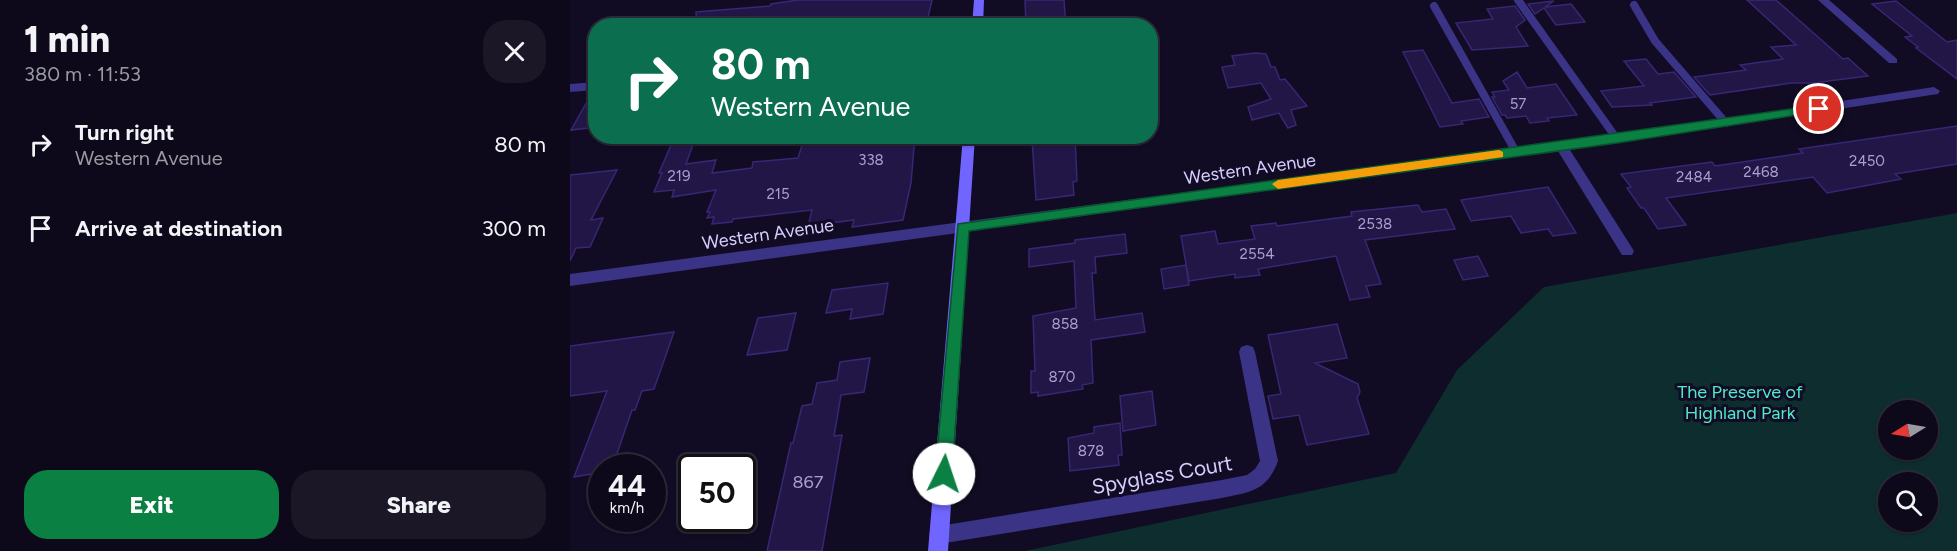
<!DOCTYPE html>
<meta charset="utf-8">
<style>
:root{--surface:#0d091a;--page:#1b1727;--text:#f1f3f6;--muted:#9a9aa2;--line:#2d2a39;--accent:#0b8043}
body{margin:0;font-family:Figtree,sans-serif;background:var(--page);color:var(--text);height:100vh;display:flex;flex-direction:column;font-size:22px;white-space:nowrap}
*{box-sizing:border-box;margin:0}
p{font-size:20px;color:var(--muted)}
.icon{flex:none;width:33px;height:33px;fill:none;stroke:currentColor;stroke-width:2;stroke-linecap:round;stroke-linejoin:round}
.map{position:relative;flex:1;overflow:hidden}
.details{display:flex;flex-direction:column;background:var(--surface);width:570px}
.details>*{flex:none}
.hud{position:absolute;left:18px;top:18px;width:570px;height:126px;border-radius:24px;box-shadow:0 2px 4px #0004,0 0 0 2px var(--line);background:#0b6e4f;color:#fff;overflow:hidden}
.needle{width:39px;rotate:259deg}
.buttons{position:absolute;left:1308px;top:400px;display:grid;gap:12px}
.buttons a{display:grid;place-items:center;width:60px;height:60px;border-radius:50%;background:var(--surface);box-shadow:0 2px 4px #0004,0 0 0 2px var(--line);font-size:30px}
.speed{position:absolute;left:18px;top:454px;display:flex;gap:12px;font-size:30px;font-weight:700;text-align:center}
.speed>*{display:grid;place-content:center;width:78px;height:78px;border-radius:50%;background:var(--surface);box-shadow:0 2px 4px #0004,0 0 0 2px var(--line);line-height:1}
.speed small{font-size:15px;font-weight:400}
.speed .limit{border:3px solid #111;border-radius:9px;background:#fff;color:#111}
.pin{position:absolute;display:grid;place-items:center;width:51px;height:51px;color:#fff;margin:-26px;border:3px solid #fff;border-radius:50%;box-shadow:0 2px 6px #0007}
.me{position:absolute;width:66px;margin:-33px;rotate:4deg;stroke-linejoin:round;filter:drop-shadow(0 0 4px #0008)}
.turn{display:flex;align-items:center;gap:21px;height:126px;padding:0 24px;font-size:27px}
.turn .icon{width:78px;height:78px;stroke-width:2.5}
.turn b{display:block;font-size:42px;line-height:51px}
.round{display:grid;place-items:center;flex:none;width:63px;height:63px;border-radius:24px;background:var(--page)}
.headline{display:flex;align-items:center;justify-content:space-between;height:102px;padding:0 24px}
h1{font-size:36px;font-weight:800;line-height:45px}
.action{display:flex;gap:12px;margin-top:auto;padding:12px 24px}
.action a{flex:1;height:69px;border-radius:24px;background:var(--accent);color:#fff;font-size:24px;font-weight:800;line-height:69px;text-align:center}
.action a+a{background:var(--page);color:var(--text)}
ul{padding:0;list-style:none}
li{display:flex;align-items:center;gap:18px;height:84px;padding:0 24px}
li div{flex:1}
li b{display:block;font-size:22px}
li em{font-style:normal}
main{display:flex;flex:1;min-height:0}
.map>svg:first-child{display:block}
</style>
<main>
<section class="details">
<div class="headline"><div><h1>1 min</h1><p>380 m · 11:53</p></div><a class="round"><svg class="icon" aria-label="close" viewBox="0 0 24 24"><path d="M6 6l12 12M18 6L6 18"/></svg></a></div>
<ul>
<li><svg class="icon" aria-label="right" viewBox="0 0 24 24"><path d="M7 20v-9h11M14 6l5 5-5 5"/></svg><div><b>Turn right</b><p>Western Avenue</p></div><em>80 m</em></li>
<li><svg class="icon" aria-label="arrive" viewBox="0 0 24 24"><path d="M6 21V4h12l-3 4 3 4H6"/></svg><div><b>Arrive at destination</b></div><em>300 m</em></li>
</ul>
<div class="action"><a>Exit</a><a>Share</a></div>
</section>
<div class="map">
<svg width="1387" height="551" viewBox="0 0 1387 551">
<rect width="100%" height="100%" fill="#110c23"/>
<path fill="#0e2d2e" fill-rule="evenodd" d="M1387 213V551H455L826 473 887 370 974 287ZM1318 411H1358V450H1318ZM1318 483H1358V522H1318Z"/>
<path fill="#221646" stroke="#392674" stroke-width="1.5" d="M228 0H362L356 26H127L126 12 200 6 201 4Z
M455 0H494L496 26H456Z
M1177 0H1206L1273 59 1278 58 1298 76 1243 83H1221L1140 95 1124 77 1176 70 1170 65 1213 59 1201 47 1226 45Z
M984 1 975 7 1001 4 1015 22 986 25 974 8 965 14 958 4Z
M1326 1 1377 42 1387 40V79L1346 48 1348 47 1335 37 1342 36 1302 4Z
M945 6 955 20 946 27 958 46 902 50 886 23 923 19 917 9Z
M853 50 882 103 909 99 919 117 891 121 893 124 870 127 833 52Z
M685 53 696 54 701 67H705L710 80 715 79 737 106 721 110 726 125 718 128 709 113 682 120 678 107 701 99 691 83 658 88 652 67 665 65 662 56Z
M1076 59 1088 74 1104 72 1126 97 1080 103 1082 105 1042 107 1031 91 1074 86 1054 61Z
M947 72 957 88 986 84 1007 115 977 118 979 121 960 123 956 116 937 118 935 115H932L922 97H925L922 92 939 90 933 81Z
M26 92V127L1 130 22 93Z
M1387 126V164L1325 174 1331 179 1257 193 1243 177 1096 198 1116 225 1088 229 1074 208H1071L1057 188 1061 187 1051 174 1142 162 1145 166 1233 153 1229 149Z
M235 136H345L341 183 333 220 282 227 284 220 238 226 242 210 163 219 162 222 142 224 144 217 137 218 140 212H137L146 190 102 197 104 190 84 192 92 173H89L101 145 124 142 116 164 146 160 142 173 182 168 183 162 228 158Z
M481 136H505L507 181 503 182 504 195 466 200 462 139Z
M47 170 21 220 33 218 20 247 6 248 0 261V175Z
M978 187 1006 233 983 236 978 229 951 233 941 216 901 221 891 200Z
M848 205 852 212 876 209 885 229 795 240 811 284 796 286 800 297 780 300 766 256 688 269 690 275 665 278V274L619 281 611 236 645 231 648 244 685 239 681 226 706 223 707 226 782 216 781 212Z
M555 234 557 253 525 257 526 273H522L525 320 572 313 575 332 521 340 523 383 512 385 513 389 468 396V392L461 393V371H465L463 316 506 308 504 261 459 267V249L505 243V240Z
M908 256 918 276 893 280 884 260Z
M616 265 619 285 594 289 591 269Z
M318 283 313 314 280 319 282 309 256 313 262 290Z
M226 313 217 350 177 355 188 318Z
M767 324 777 358 745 363 788 384 790 392 787 398 799 434 737 445 729 415 703 419 698 396 711 394 698 335Z
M104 332 84 389 72 391 65 410H62L42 468H32V472L4 477 37 391 0 396V346Z
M300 358 294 392 271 395 264 436 272 435 252 551H197L221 443H223L232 406 242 404 247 383 267 380 270 362Z
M582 391 586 425 553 431 550 396Z
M550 423 552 455H548L549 465 500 471 498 438 524 433V427Z"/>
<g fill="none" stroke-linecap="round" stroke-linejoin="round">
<path stroke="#3a3386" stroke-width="8" d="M948 0 1047 139
M1064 5 1085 41 1156 123
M864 6 946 152"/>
<path fill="#3a3386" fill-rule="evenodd" d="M1248 0H1259L1327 59V63H1319Z
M26 82V90L0 92V84Z
M1364 87 1370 91 1368 94 1000 150 1064 251 1062 255H1052L988 151 0 286V274L1047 135Z
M677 345 683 347 685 352 708 461C697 491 681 492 652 498L369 544 362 542 359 535 362 528 369 526 652 480 677 475 685 469 690 461 669 352 671 347Z"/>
<path fill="#7065ff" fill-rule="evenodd" d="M404 0H414L413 26H402Z
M393 136H405L378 551H358Z"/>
</g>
<path fill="#0b8043" stroke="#07532c" stroke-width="1.5" d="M1249 105 1254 109 1253 111 1047 143 399 231 382 474 379 479 374 481 368 479 365 474 388 224Z"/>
<path fill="#f59e0b" d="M929 150 933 152V157L708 189 702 184 708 180Z"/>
<g text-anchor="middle" stroke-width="6" stroke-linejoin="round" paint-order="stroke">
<g font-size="15" fill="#a9a0d1">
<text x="948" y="109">57</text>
<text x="301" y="165">338</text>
<text x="1297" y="166">2450</text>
<text x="1191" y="177">2468</text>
<text x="109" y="181">219</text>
<text x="1124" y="182">2484</text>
<text x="208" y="199">215</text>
<text x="805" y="229">2538</text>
<text x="687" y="259">2554</text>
<text x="495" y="329">858</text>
<text x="492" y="382">870</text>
<text x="521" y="456">878</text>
</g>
<g font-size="18" fill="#d6ceff" stroke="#110c23">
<text transform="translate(680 169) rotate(-8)" y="6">Western Avenue</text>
<text transform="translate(198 234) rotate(-8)" y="6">Western Avenue</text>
</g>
<g font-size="18" fill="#50e9ca" stroke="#110c23">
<text x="1170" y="398">The Preserve of<tspan x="1170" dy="21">Highland Park</tspan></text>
</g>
<g font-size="18" fill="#a9a0d1">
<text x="238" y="488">867</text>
</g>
<g font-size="21" fill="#d6ceff" stroke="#110c23">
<text transform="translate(592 475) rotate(-10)" y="7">Spyglass Court</text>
</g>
</g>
</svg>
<div class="buttons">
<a><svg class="needle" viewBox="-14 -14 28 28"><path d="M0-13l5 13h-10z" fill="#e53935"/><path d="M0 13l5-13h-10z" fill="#9a9aa2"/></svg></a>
<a><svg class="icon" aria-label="search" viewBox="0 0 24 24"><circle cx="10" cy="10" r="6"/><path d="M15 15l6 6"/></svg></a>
</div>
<div class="speed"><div>44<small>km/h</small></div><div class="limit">50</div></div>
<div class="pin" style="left:1249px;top:109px;background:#d93025"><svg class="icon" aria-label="arrive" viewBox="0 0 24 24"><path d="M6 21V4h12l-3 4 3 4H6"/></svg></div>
<svg class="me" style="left:374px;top:474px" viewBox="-20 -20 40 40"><circle r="19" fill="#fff"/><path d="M0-13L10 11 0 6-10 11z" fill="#0b8043"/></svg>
<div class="hud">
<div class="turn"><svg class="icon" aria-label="right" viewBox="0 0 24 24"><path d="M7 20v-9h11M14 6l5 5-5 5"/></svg><div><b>80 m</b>Western Avenue</div></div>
</div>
</div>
</main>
